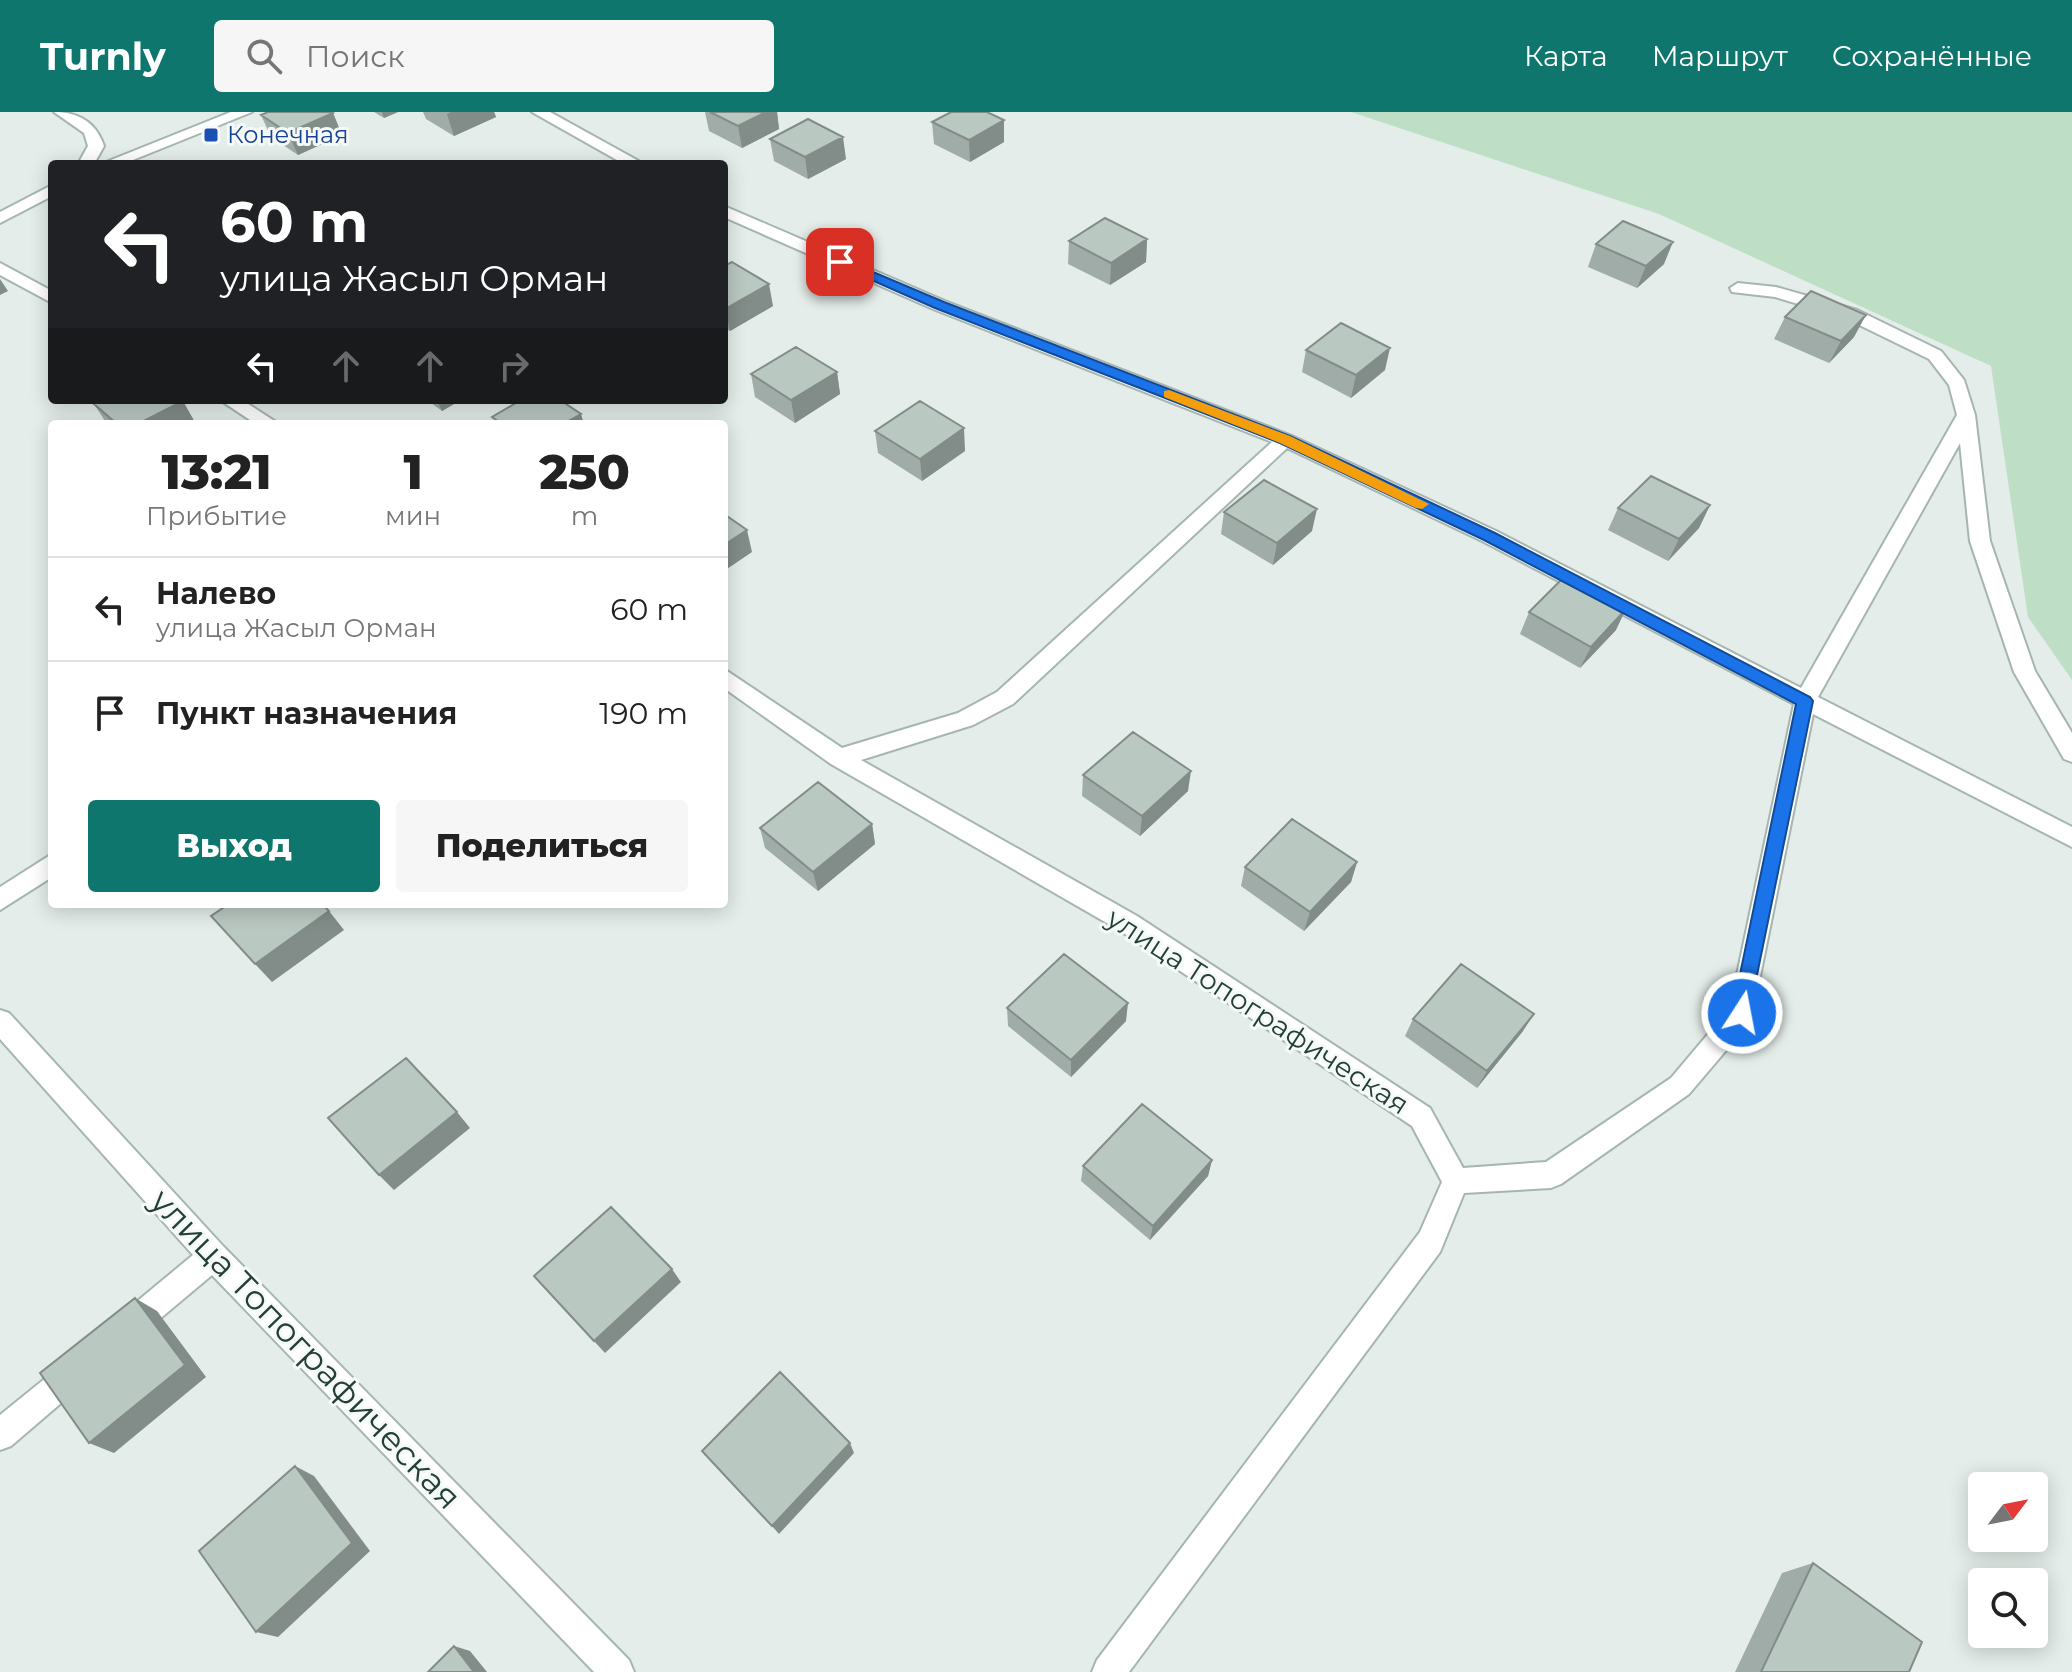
<!DOCTYPE html>
<html lang="ru">
<meta charset="utf-8">
<style>
:root{--surface:#fff;--page:#f6f6f6;--text:#222;--muted:#767676;--line:#e0e0e0;--accent:#0f766e}
body{margin:0;font-family:Montserrat,sans-serif;background:var(--page);color:var(--text);height:100vh;display:flex;flex-direction:column;font-size:30px;white-space:nowrap}
*{box-sizing:border-box;margin:0}
p{font-size:26px;color:var(--muted)}
.icon{flex:none;width:44px;height:44px;fill:none;stroke:currentColor;stroke-width:2;stroke-linecap:round;stroke-linejoin:round}
.map{position:relative;flex:1;overflow:hidden}
.side{position:absolute;left:48px;top:308px;width:680px;height:488px;display:flex;flex-direction:column;background:var(--surface);border-radius:8px;box-shadow:0 4px 20px #0003}
.side>*{flex:none}
.guide{position:absolute;left:48px;top:48px;width:680px;height:244px;border-radius:8px;box-shadow:0 4px 20px #0003;background:#202124;color:#fff;overflow:hidden}
.needle{width:52px;rotate:58deg}
.buttons{position:absolute;left:1968px;top:1360px;display:grid;gap:16px}
.buttons a{display:grid;place-items:center;width:80px;height:80px;border-radius:8px;background:var(--surface);box-shadow:0 4px 20px #0003;font-size:40px}
.pin{position:absolute;display:grid;place-items:center;width:68px;height:68px;color:#fff;margin:-34px;border-radius:16px;box-shadow:0 4px 12px #0006}
.me{position:absolute;width:88px;margin:-44px;rotate:11deg;stroke-linejoin:round;filter:drop-shadow(0 0 6px #0008)}
.turn{display:flex;align-items:center;gap:28px;height:168px;padding:0 40px;font-size:36px}
.turn .icon{width:104px;height:104px;stroke-width:2.5}
.turn b{display:block;font-size:56px;line-height:68px}
.lanes{display:flex;align-items:center;height:76px;padding:0 40px;background:#0003;justify-content:center;gap:40px;direction:ltr}
.lanes .off{opacity:.35}
.eta{display:flex;justify-content:space-evenly;align-items:center;height:136px;text-align:center}
.eta b{font-size:48px;font-weight:800;line-height:56px}
.primary-button{display:flex;gap:16px;margin-top:auto;padding:16px 40px}
.primary-button a{flex:1;height:92px;border-radius:8px;background:var(--accent);color:#fff;font-size:32px;font-weight:800;line-height:92px;text-align:center}
.primary-button a+a{background:var(--page);color:var(--text)}
ul{padding:0;list-style:none}
li{display:flex;align-items:center;gap:24px;height:104px;padding:0 40px;border-top:2px solid var(--line)}
li div{flex:1}
li b{display:block;font-size:30px}
li em{font-style:normal}
header{display:flex;align-items:center;gap:48px;box-sizing:border-box;height:112px;padding:0 40px;background:var(--accent);color:#fff}
header strong{font-size:38px}
nav{display:flex;gap:44px;margin-inline-start:auto;font-size:28px}
.search{width:560px;height:72px;background:var(--page);display:flex;align-items:center;gap:20px;box-sizing:border-box;padding:0 28px;border-radius:8px;color:var(--muted);font-size:30px}
.map>svg:first-child{display:block}
</style>
<header>
<strong>Turnly</strong>
<div class="search"><svg class="icon" aria-label="search" viewBox="0 0 24 24"><circle cx="10" cy="10" r="6"/><path d="M15 15l6 6"/></svg>Поиск</div>
<nav><a>Карта</a><a>Маршрут</a><a>Сохранённые</a></nav>
</header>
<div class="map">
<svg width="2072" height="1560" viewBox="0 0 2072 1560">
<rect width="100%" height="100%" fill="#e4ede9"/>
<path fill="#bedec6" d="M1351 0H2072V568L2028 505 1991 254 1659 102Z"/>
<g fill="none" stroke-linecap="round" stroke-linejoin="round">
<g stroke="#a7b5b0" stroke-width="4">
<path id="minor" d="M54 0C78 0 96 10 104 34L94 52H78L88 34 84 21Z
M231 0H252L123 52H101Z
M532 0H550L644 52H624Z
M52 73V84L0 111V100Z
M724 94 945 189 1292 324 1496 419 1801 576 1957 303 1949 273 1929 247 1845 206 1775 185 1732 180 1730 176 1738 171 1776 175 1857 198 1941 239 1964 268 1975 303 1990 429 2035 559 2072 621V650L2064 647 2014 560 1970 429 1960 331 1818 585 2072 715V735L1813 602 1751 909 1689 982 1561 1072 1551 1076 1464 1081 1440 1140 1129 1560H1092L1097 1548 1420 1120 1442 1070 1412 1014 1119 818 831 652 724 576V557L842 636 958 601 997 580 1272 330 933 197 724 105ZM1287 336 1482 429 1794 592 1730 896 1671 966 1546 1050 1463 1056 1430 996 1137 804 861 648 973 613 1013 592Z
M0 151 52 179V191L0 163Z
M220 288H242L279 312H256Z
M52 742V765L0 798V775Z
M0 898 9 901 223 1134 629 1548 634 1560H594L212 1163 137 1226 127 1231 117 1226 112 1216 117 1206 193 1143 0 927Z
M78 1243 88 1248 93 1258 88 1268 11 1334 0 1338V1303L68 1248Z"/>
</g>
<use href="#minor" fill="#fff" fill-rule="evenodd"/>
</g>
<path fill="#a0aca7" d="M374 0H398L384 6Z
M423 0H494L496 5 454 24 426 7Z
M705 0H777L779 17 742 36 709 19Z
M333 1 342 23 298 43 271 25 261 3Z
M1004 8V30L970 50 934 32 932 10Z
M770 27 846 47 808 67 774 49Z
M1147 127 1146 150 1110 173 1068 152 1069 129Z
M1596 132 1664 152 1637 176 1588 155Z
M724 154 773 194 730 219 724 216Z
M1785 205 1854 225 1829 251 1774 227Z
M1306 238 1385 258 1351 286 1302 260Z
M837 260 840 282 795 311 755 285 751 262Z
M427 288H461L442 299Z
M94 292 196 312H107Z
M875 319 965 339 922 369 878 341Z
M1710 393 1699 416 1668 449 1608 418 1618 396Z
M1224 400 1312 419 1273 453 1221 422Z
M1529 500 1616 518 1580 556 1520 522Z
M1083 663 1188 679 1140 724 1082 684Z
M872 712 875 732 818 779 765 736 760 716Z
M1357 750 1351 770 1304 819 1241 774 1245 755Z
M1007 896 1126 909 1071 965 1008 914Z
M1413 907 1523 919 1477 976 1405 924Z
M1212 1048 1208 1064 1150 1128 1081 1069 1083 1054Z
M1813 1451 1909 1560H1735L1782 1461Z"/>
<path fill="#828c88" d="M382 0H398L384 6Z
M451 0H494L496 5 454 24 447 2Z
M766 0H777L779 17 742 36 738 14Z
M333 1 342 23 298 43 288 21Z
M1004 8V30L970 50 969 28Z
M843 25 846 47 808 67 805 45Z
M1147 127 1146 150 1110 173 1111 151Z
M1673 130 1664 152 1637 176 1646 154Z
M0 167 8 179 0 183Z
M769 172 773 194 730 219 725 197Z
M1866 203 1854 225 1829 251 1841 229Z
M1390 236 1385 258 1351 286 1356 263Z
M837 260 840 282 795 311 791 288Z
M437 288H461L442 299Z
M183 289 196 312H138Z
M581 302 584 312H563Z
M964 316 965 339 922 369 920 347Z
M1710 393 1699 416 1668 449 1679 427Z
M1317 397 1312 419 1273 453 1277 431Z
M747 418 752 440 724 459V433Z
M1626 497 1616 518 1580 556 1591 535Z
M1191 659 1188 679 1140 724 1142 704Z
M872 712 875 732 818 779 813 760Z
M1357 750 1351 770 1304 819 1310 800Z
M329 799 344 818 272 870 255 852Z
M1128 891 1126 909 1071 965V948Z
M1534 902 1523 919 1477 976 1487 959Z
M457 1000 470 1016 394 1078 379 1063Z
M1212 1048 1208 1064 1150 1128 1153 1114Z
M672 1157 681 1170 605 1241 594 1229Z
M135 1186 157 1199 206 1265 114 1341 89 1331Z
M850 1331 854 1341 779 1422 772 1414Z
M295 1354 314 1364 370 1439 278 1525 256 1520Z
M454 1534 470 1539 487 1560H474Z"/>
<path fill="#bac8c2" stroke="#828c88" stroke-width="2" d="M268 0H331L333 1 288 21 261 3Z
M710 0H766L738 14Z
M951 0H987L1004 8 969 28 932 10Z
M808 7 843 25 805 45 770 27Z
M1105 106 1147 127 1111 151 1069 129Z
M1623 109 1673 130 1646 154 1596 132Z
M732 150 769 172 725 197 724 196V154Z
M1811 179 1866 203 1841 229 1785 205Z
M1341 211 1390 236 1356 263 1306 238Z
M796 235 837 260 791 288 751 262Z
M102 288H181L183 289 138 312H117L94 292Z
M521 288H560L581 302 563 312H502L492 305Z
M920 289 964 316 920 347 875 319Z
M1651 364 1710 393 1679 427 1618 396Z
M1264 368 1317 397 1277 431 1224 400Z
M724 402 747 418 724 433Z
M1565 464 1626 497 1591 535 1529 500Z
M1133 620 1191 659 1142 704 1083 663Z
M818 670 872 712 813 760 760 716Z
M1292 707 1357 750 1310 800 1245 755Z
M229 792H322L329 799 255 852 211 804Z
M1064 842 1128 891 1071 948 1007 896Z
M1461 852 1534 902 1487 959 1413 907Z
M406 946 457 1000 379 1063 328 1006Z
M1142 992 1212 1048 1153 1114 1083 1054Z
M611 1095 672 1157 594 1229 534 1164Z
M135 1186 185 1253 89 1331 40 1261Z
M780 1260 850 1331 772 1414 702 1339Z
M295 1354 352 1431 256 1520 199 1439Z
M1813 1451 1922 1530 1909 1560H1761Z
M454 1534 474 1560H428Z"/>
<path fill="#1a73e8" stroke="#114b97" stroke-width="2" d="M840 146 944 190 1290 324 1495 421 1810 585 1813 589 1748 907 1742 909 1735 907 1732 901 1796 592 1484 428 1280 331 935 196 835 152 833 150Z"/>
<path fill="#f59e0b" d="M1169 278 1290 324 1429 392 1422 397 1416 396 1280 331 1164 285V279Z"/>
<rect fill="#1a4fb4" stroke="#f5faf7" stroke-width="3" x="203" y="15" width="16" height="16" rx="4"/>
<g text-anchor="middle" stroke-width="6" stroke-linejoin="round" paint-order="stroke">
<g font-size="24" fill="#164399" stroke="#f5faf7" text-anchor="start">
<text x="227" y="31">Конечная</text>
</g>
<g font-size="28" fill="#243f37" stroke="#f5faf7">
<text transform="translate(1258 899) rotate(33)" y="10">улица Топографическая</text>
</g>
<g font-size="34" fill="#243f37" stroke="#f5faf7">
<text transform="translate(306 1237) rotate(46)" y="12">улица Топографическая</text>
</g>
</g>
</svg>
<div class="buttons">
<a><svg class="needle" viewBox="-14 -14 28 28"><path d="M0-13l5 13h-10z" fill="#e53935"/><path d="M0 13l5-13h-10z" fill="#767676"/></svg></a>
<a><svg class="icon" aria-label="search" viewBox="0 0 24 24"><circle cx="10" cy="10" r="6"/><path d="M15 15l6 6"/></svg></a>
</div>
<div class="pin" style="left:840px;top:150px;background:#d93025"><svg class="icon" aria-label="arrive" viewBox="0 0 24 24"><path d="M6 21V4h12l-3 4 3 4H6"/></svg></div>
<svg class="me" style="left:1742px;top:901px" viewBox="-20 -20 40 40"><circle r="17" fill="#1a73e8" stroke="#fff" stroke-width="3"/><path d="M0-11L8 9 0 5-8 9z" fill="#fff"/></svg>
<div class="guide">
<div class="turn"><svg class="icon" aria-label="left" viewBox="0 0 24 24"><path d="M17 20v-9H6M10 6l-5 5 5 5"/></svg><div><b>60 m</b>улица Жасыл Орман</div></div>
<div class="lanes"><svg class="icon" aria-label="left" viewBox="0 0 24 24"><path d="M17 20v-9H6M10 6l-5 5 5 5"/></svg><svg class="icon off" aria-label="ahead" viewBox="0 0 24 24"><path d="M12 20V5M6 11l6-6 6 6"/></svg><svg class="icon off" aria-label="ahead" viewBox="0 0 24 24"><path d="M12 20V5M6 11l6-6 6 6"/></svg><svg class="icon off" aria-label="right" viewBox="0 0 24 24"><path d="M7 20v-9h11M14 6l5 5-5 5"/></svg></div>
</div>
<section class="side">
<div class="eta">
<div><b>13:21</b><p>Прибытие</p></div>
<div><b>1</b><p>мин</p></div>
<div><b>250</b><p>m</p></div>
</div>
<ul>
<li><svg class="icon" aria-label="left" viewBox="0 0 24 24"><path d="M17 20v-9H6M10 6l-5 5 5 5"/></svg><div><b>Налево</b><p>улица Жасыл Орман</p></div><em>60 m</em></li>
<li><svg class="icon" aria-label="arrive" viewBox="0 0 24 24"><path d="M6 21V4h12l-3 4 3 4H6"/></svg><div><b>Пункт назначения</b></div><em>190 m</em></li>
</ul>
<div class="primary-button"><a>Выход</a><a>Поделиться</a></div>
</section>
</div>
